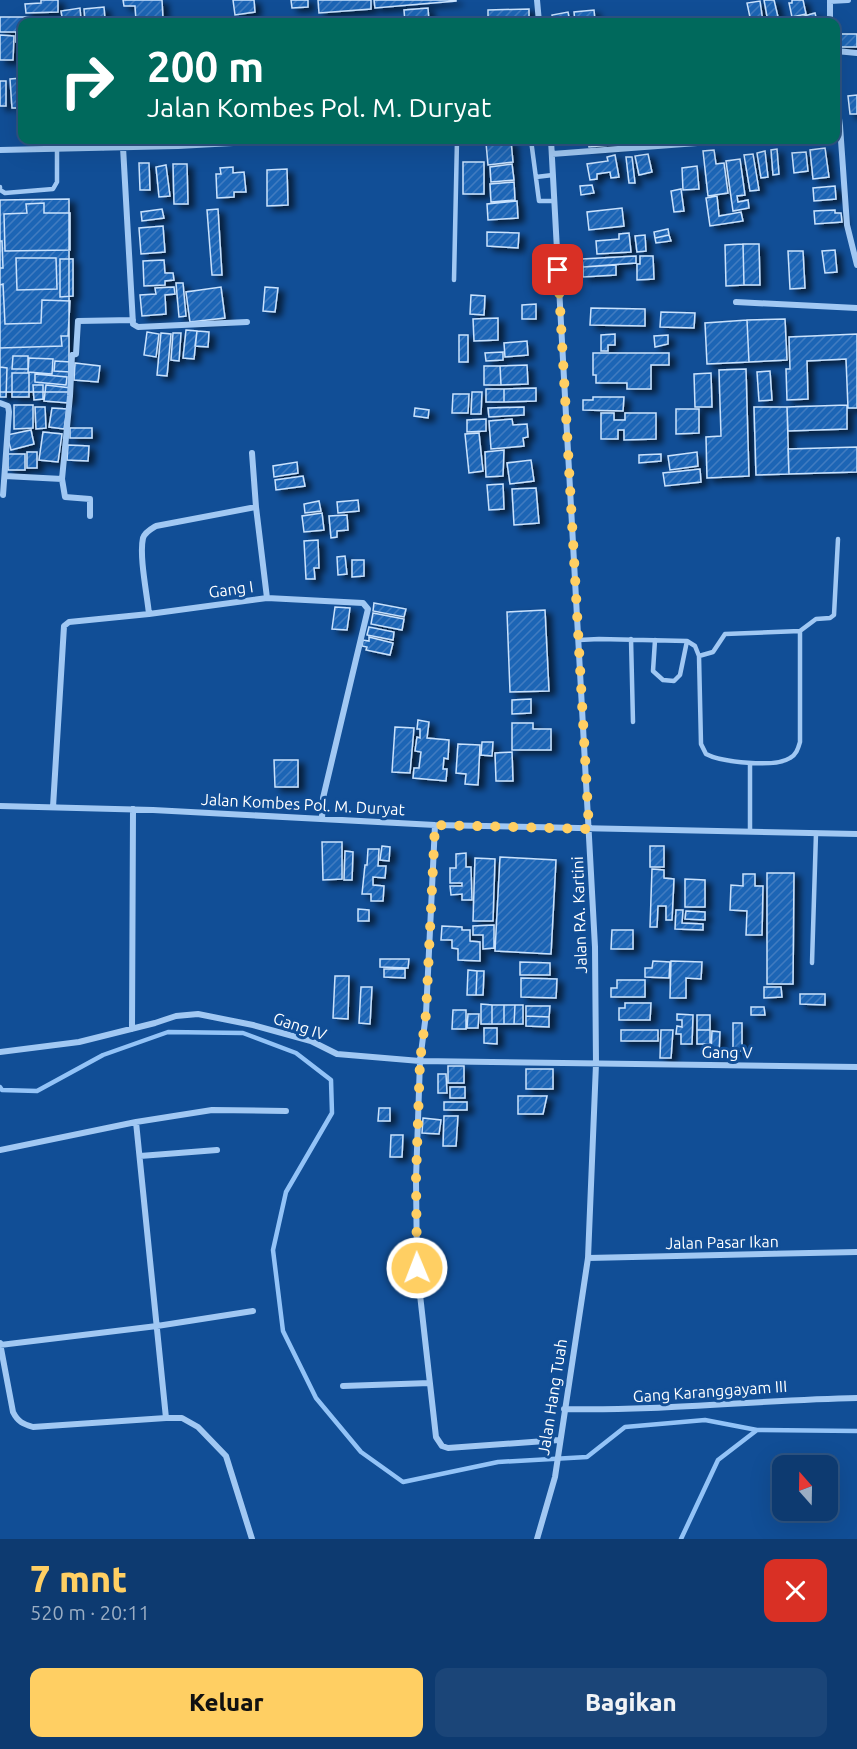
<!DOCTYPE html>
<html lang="id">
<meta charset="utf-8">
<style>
:root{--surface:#0d3a70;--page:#1b4578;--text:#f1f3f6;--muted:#9aadc3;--line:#2d5483;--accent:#ffcf63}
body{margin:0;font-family:Ubuntu,sans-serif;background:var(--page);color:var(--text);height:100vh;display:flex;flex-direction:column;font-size:22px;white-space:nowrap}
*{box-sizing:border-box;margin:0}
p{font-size:20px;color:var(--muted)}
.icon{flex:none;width:33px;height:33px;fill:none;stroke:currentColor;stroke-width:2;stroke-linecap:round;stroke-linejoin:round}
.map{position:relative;height:1539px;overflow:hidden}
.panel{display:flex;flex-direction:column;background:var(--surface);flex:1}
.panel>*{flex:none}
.top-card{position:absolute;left:18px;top:18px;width:822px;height:126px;border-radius:12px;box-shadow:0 6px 24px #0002,0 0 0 2px var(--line);background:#00695c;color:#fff;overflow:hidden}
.needle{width:39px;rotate:340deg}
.controls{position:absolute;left:772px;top:1455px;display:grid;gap:12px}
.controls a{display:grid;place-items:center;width:66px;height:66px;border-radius:12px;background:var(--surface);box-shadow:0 6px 24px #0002,0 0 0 2px var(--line);font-size:30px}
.pin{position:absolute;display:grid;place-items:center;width:51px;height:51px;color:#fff;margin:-26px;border-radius:12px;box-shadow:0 3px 9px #0006}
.me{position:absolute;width:66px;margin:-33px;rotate:359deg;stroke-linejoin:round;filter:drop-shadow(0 0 4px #0008)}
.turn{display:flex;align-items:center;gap:21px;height:126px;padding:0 30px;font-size:27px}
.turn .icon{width:78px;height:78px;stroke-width:2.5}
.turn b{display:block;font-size:42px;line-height:51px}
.round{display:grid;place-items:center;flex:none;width:63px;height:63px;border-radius:12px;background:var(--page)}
.headline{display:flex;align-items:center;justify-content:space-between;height:102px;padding:0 30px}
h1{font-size:36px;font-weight:800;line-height:45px;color:var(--accent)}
.button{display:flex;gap:12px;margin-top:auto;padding:12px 30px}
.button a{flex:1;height:69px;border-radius:12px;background:var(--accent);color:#111;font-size:24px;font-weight:800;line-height:69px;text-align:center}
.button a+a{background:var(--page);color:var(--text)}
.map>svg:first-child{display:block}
</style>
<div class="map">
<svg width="857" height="1539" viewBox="0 0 857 1539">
<defs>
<pattern id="building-hatch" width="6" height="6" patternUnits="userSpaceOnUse" patternTransform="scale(1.5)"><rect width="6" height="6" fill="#1f65b5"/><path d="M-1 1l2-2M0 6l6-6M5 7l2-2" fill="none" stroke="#417cc0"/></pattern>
<filter id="shadow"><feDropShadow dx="6" dy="4" stdDeviation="3" flood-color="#0009"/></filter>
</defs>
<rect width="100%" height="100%" fill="#114e96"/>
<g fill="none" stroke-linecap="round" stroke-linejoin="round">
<path stroke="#93c3f7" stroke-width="4.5" d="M0 1087 2 1090 37 1091 103 1055 168 1032 243 1033 296 1053 331 1080 332 1113 286 1192 273 1250 283 1331 316 1398 361 1452 403 1482 498 1462 587 1457 625 1427 705 1420 757 1430
M681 1539 718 1460 757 1430 857 1431"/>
</g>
<path fill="url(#building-hatch)" stroke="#c9e2fd" stroke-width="1.5" filter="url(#shadow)" d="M41 0H58V12L26 13 25 4 41 3Z
M123 0H162L163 19 136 20 135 6H124Z
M233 0H254L255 12 235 15Z
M291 0H308V7L292 8Z
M318 0H371V9L319 13Z
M374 0H456V1L375 8Z
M764 0H774L779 21 768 22Z
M792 0H803L806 14 792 17 789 3H792Z
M760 1 763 22H751L747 3Z
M104 7 105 19 85 21 84 9Z
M80 8 81 20 63 22 61 11Z
M428 8 429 22H405L404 10Z
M529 9V22H488V10Z
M594 10 595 21 575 22 574 12Z
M568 12 570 22H553L552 15Z
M815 13 817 22H790V20Z
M0 17H31V22H22V42H16V32H0Z
M839 34H857V47H839Z
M0 35 14 36 13 60H0Z
M22 78V108H12L10 79Z
M0 81H6V106H0Z
M857 95V114H850L848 96Z
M588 140H620V144L589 147Z
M511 141 513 162 488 165 486 143Z
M825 148 829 177 813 179 810 150Z
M777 149 779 174 773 175 771 150Z
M714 150 716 164 724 163 728 193 708 196 703 151Z
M765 151 768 177 761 178 757 153Z
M806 152 808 171 794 173 792 153Z
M648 154 652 172 639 175 635 156Z
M753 154 759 190 750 191 744 155Z
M615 155 619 177 611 178 610 172 597 174V179L590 180 587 164 608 161 607 157Z
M626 157H632L635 183H629Z
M740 159 745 195 737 196 738 202 748 200 749 208 733 211 726 161Z
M463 162H484V194H463Z
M139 163H149L150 190H140Z
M173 164H187L188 204H174Z
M512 164 514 180 491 182 490 167Z
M166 165 170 196 159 197 156 167Z
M697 166 699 189 683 190 682 168Z
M233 167V173L244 172 246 192H234V197L217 198 216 174H221L220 168Z
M287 169 288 205 267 206V170Z
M514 182 515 200 491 202 490 184Z
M592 185 594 193 581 195 580 186Z
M835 186 836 199 814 201 813 188Z
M681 189 684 211 674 212 671 191Z
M717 196 719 216 741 212 743 221 710 226 706 198Z
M69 199V392H0V200Z
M517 201 518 218 488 220 487 204Z
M44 203V213H70V250L5 251 4 214 27 213 26 204Z
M622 208 624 226 589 230 587 212Z
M162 209 164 218 142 221 141 212Z
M218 209 222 275H212L207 210Z
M835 210V213H841L842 222 815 224 814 211Z
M163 226 165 252 141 254 139 228Z
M668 229 669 235 655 238 654 232Z
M487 232 519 233 518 248 487 246Z
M629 233 631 252 597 254 596 241 619 239V234Z
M645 235 646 251 637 252 635 236Z
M669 235 671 241 656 243 655 238Z
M0 241H2L3 268H0Z
M743 244H759L760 285H744Z
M743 244 744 285 726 286 725 245Z
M835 250 837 272 825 273 822 251Z
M788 251H803L805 288 790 289Z
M636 256V263L583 267 582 259Z
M640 256H653L654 279 637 280V264H640Z
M16 258H56L57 289 17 290Z
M60 259H73V296L60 297Z
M164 260 165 273H173L174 280 165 281V285L144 286 143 261Z
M616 265V275L583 277V267Z
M176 283H183L186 316 179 317Z
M3 284 5 324 41 323 42 300 70 301 68 336H61L62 346 0 348V285Z
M174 287 175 294 165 295 166 314 142 316 140 295 156 294 155 288Z
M221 287 225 318 190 322 186 292Z
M265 287 278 288 275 312 263 311Z
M471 295 485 296 484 315 470 314Z
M536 304V319H522V305Z
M591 308 645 309V326L590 325Z
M661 312 695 313 694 328 660 327Z
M498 318V340L474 341 473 319Z
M785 319 787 360 749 362 747 320Z
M747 320 749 362 707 364 705 323Z
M186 330 197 331 194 359 183 358Z
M197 331 209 332 208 347 195 346Z
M147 332 159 334 156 357 144 355Z
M161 333 171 334 167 376 157 375Z
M173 333H181L179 361 171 360Z
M615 334V345H608V351H601V335Z
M857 334V408H848L846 359 807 361 808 399 787 400 786 369H790L789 337Z
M459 335H468V362H459Z
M668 335V344L655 347 654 336Z
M527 341 528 355 505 357 504 343Z
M503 352V360L486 361 485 353Z
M593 353H669V365H651V389H627V383H596V375H593Z
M13 356H28V369H12Z
M29 358 53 359 52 374 28 372Z
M55 361 70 362V372L54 371Z
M75 363 100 366 98 382 74 380Z
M527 365 528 384 501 385 500 366Z
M484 366H500L501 385H484Z
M0 367 7 368 6 397H0Z
M746 369 749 476 707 478 706 437 721 436 719 370Z
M770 371 772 400 759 401 757 372Z
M12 373H29V397H12Z
M711 373 712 407H695L694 374Z
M35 374 67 377 66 385 35 382Z
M33 385H43V399L34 400Z
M46 385 71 388 69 403 44 401Z
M536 388V401L504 402V389Z
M486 389H504V402H486Z
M472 392H482L481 414H471Z
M453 394H469L468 413H452Z
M593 397H624L623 411 583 410V400H593Z
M14 405H33V428L14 429Z
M847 405V429L788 431 787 407Z
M35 407H45L46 428 36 429Z
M524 407V415L489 417 488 408Z
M754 407H787L789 474 756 475Z
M52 408 67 409 64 429 49 427Z
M415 408 429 410 428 418 414 416Z
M676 409H699V433L676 434Z
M601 413H614V420H625V413H656V439L624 440V430H618V439H601Z
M486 419V431L467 432V420Z
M512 419 513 425 527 424 528 437 523 438 524 446 491 449 489 421Z
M70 428H92V438H70Z
M31 430 34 444 11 450 7 435Z
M43 432 62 434 58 462 39 460Z
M479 433 483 471 469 473 465 434Z
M68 445 89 446 88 461 67 460Z
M857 447V472L789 474 788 449Z
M504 450 503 476 486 477 485 452Z
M27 452H37V468H27Z
M697 452 698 466 670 470 668 456Z
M8 454H25V470H8Z
M661 454V461L639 463V455Z
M531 460 534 481 510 484 507 463Z
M297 462 298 473 274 477 273 466Z
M700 469 701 482 665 486 663 473Z
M303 476 305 486 276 490 275 480Z
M503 484 504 509 489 510 487 485Z
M536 488 539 523 514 525 512 489Z
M358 500 359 511 338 513 337 502Z
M319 501 321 511 305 513 304 504Z
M322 513 324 530 304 532 302 516Z
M347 515 348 530 337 531V537L331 538 329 516Z
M318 540 319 568H314L315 579H306L304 541Z
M345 556 347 574 338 575 337 557Z
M352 560H364V576L352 577Z
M374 603 406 609 404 617 373 611Z
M335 607 350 608 347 630 332 629Z
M545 610 549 691 510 692 507 612Z
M373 613 404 619 402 630 371 624Z
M369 627 394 632 393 640 367 635Z
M369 637 393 643 390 655 366 650 367 647 362 646 363 640 369 641Z
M531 699V713L512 714V700Z
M418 720 429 722 427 738 449 740 448 759 444 758 443 769H447L446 781 413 778 414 768H419L421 752 415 751 417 737 420 738V729H417Z
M512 723H533V729H551V750H512Z
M395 727 414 728 410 773 392 772Z
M482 742H493L492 756 481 755Z
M458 744 480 745 478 785 465 784 466 774 456 773Z
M512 752 513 781H496L495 753Z
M274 760H298V787H275Z
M322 842H342V879L323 880Z
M382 846 390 847 389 861 380 860Z
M650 846H664V867H650Z
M368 849H379L378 866H386L385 878 373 877V885L384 886 383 901H371V894H362L365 865H367Z
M345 851 353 852 352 880H344Z
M466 853V867H471L472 900H462V894L451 895 450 886H462V883H450V868H456V854Z
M500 857 556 860 551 954 495 951Z
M475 858 495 859 493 921H473Z
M652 869 664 870V878L674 879 672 920H666V906H658L657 927H650Z
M767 873H794L793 984H767Z
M743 874H755V886H763L762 935H746L747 911 730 910 731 885 743 886Z
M685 879 705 880V907H685Z
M358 909 369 910V921H358Z
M676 910H683L682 923 703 924V930L675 929Z
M686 911 705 912V920L685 919Z
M494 925V948L483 949V935H473V926Z
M442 926 462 927V930H470V941L480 942V961L458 960V949L452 948V940H441Z
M612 930H633V949H611Z
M380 959H409L408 968 380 967Z
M653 961 670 962 669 978 645 977V968H652Z
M671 961 702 962 701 979 686 978V998H670Z
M520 962 550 963V975H520Z
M384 969H405V978L384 977Z
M468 970 477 971 476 995H467Z
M477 971H484L483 995H476Z
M335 976H349L348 1019 333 1018Z
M521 978 557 979 556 998 521 997Z
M617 980H645V997H611V988H617Z
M361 987H372L370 1024 359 1023Z
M764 987H781L782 997 764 998Z
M800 994H825V1005L800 1004Z
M625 1003H651L650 1020H619V1008H625Z
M481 1004 492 1005V1024H481Z
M492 1005H504V1024H492Z
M504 1005H515L514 1024H504Z
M515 1005H523V1024H514Z
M526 1006H550L549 1017 526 1016Z
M751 1007H764L765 1015H751Z
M453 1010H466V1029H452Z
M468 1014H479L478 1028H467Z
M677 1014 693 1015 692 1044H681V1034H676L677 1026 682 1027V1020H677Z
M697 1015H710V1030H697Z
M526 1016 549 1017V1027L526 1026Z
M733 1023H742V1051H733Z
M484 1028H497V1044L484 1043Z
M621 1030H658V1041H621Z
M661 1030H673L671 1058H660Z
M697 1030H710V1044H697Z
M712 1031 720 1032 719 1054 711 1053Z
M448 1066H464V1083H448Z
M526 1069H553V1089H526Z
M438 1074H446L447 1093H438Z
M450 1087H465V1098H450Z
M518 1096H547L543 1114H518Z
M444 1102H467V1110H444Z
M379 1108H390V1121H378Z
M444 1116H458L456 1146H443Z
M423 1118 441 1120 439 1134 422 1133Z
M391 1135H403L402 1157H390Z"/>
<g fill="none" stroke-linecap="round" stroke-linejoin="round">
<path stroke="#a1c8f3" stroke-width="4.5" d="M102 140 103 148
M531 140 539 201H554
M178 146V140
M536 177 553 175
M0 187V190L5 193 53 189 57 182V149
M454 280 457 140
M631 639 633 722
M579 640 599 639 687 641 695 646 699 656 701 744 706 754C721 762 775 768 790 758 796 755 798 749 800 742V631L816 619 830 618 834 615 838 539
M655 640 653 671 663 680 674 681 680 675 687 641
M699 656 713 652 725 634 800 631
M750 831V763
M812 963 816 833"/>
<path stroke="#a1c8f3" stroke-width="6" d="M537 0 539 22
M830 0V22
M830 1 848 0
M836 51 857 53
M836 96 840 126 847 225 857 265
M123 147 133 324 138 327 247 322
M0 150 178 146 287 140
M552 154 737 140
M736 302 857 308
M0 403 8 406 9 412 3 495
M252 453 256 507
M5 476 62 479
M90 516V499L65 497 62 479 70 396 72 355 76 354 78 321 133 320
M149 614C147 594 139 556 143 538 145 532 151 529 156 526L256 507 267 598
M0 806 153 810 435 825 857 834
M53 807 64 626 69 622 149 614 267 598 363 603 368 609 323 798 322 819
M435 825 426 1014 420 1061 416 1179 417 1268 436 1437 442 1446 448 1448 559 1440
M132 1029 133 809
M0 1052 79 1042 155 1023 176 1016 198 1014 253 1025 311 1041 337 1054 420 1061 857 1067
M136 1122 166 1418
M0 1150 136 1122 212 1110 286 1111
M140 1156 217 1150
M588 1258 857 1252
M0 1343 13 1412C18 1422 23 1424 33 1427L166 1418H182L198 1427 226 1456 252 1539
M0 1345 157 1326 253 1311
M343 1386 430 1383
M564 1409C662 1411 759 1400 857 1398
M537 1539 555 1477 588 1258 596 1064 595 947 551 140"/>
</g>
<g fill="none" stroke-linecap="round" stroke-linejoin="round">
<path stroke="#ffcf63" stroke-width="10" stroke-dasharray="0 18" d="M417 1268 416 1179 420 1061 426 1014 435 825 589 829 558 270"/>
</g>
<g text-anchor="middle" stroke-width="6" stroke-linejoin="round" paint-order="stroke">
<g font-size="16" fill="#fff" stroke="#114e96">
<text transform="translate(231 589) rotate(-8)" y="6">Gang I</text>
<text transform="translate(303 804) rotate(3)" y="6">Jalan Kombes Pol. M. Duryat</text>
<text transform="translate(579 915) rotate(-92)" y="6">Jalan RA. Kartini</text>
<text transform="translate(300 1026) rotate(19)" y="6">Gang IV</text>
<text transform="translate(727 1052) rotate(1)" y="6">Gang V</text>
<text transform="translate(722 1242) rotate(-1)" y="6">Jalan Pasar Ikan</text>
<text transform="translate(710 1391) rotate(-4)" y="6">Gang Karanggayam III</text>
<text transform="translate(552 1397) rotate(-81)" y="6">Jalan Hang Tuah</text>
</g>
</g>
</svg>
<div class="controls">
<a><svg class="needle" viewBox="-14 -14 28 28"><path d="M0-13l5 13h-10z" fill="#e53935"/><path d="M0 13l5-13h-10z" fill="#9aadc3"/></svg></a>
</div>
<div class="pin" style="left:558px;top:270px;background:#d93025"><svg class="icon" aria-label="arrive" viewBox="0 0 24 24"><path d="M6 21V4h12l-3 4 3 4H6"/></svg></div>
<svg class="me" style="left:417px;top:1268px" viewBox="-20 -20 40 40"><circle r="17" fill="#ffcf63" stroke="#fff" stroke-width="3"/><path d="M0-11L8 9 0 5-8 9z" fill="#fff"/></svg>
<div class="top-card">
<div class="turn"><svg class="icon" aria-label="right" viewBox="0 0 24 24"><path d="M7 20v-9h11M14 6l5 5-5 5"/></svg><div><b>200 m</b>Jalan Kombes Pol. M. Duryat</div></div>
</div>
</div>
<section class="panel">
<div class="headline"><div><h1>7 mnt</h1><p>520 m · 20:11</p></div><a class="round" style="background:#d93025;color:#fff"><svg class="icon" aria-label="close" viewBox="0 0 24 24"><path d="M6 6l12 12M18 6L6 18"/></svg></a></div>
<div class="button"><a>Keluar</a><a>Bagikan</a></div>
</section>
